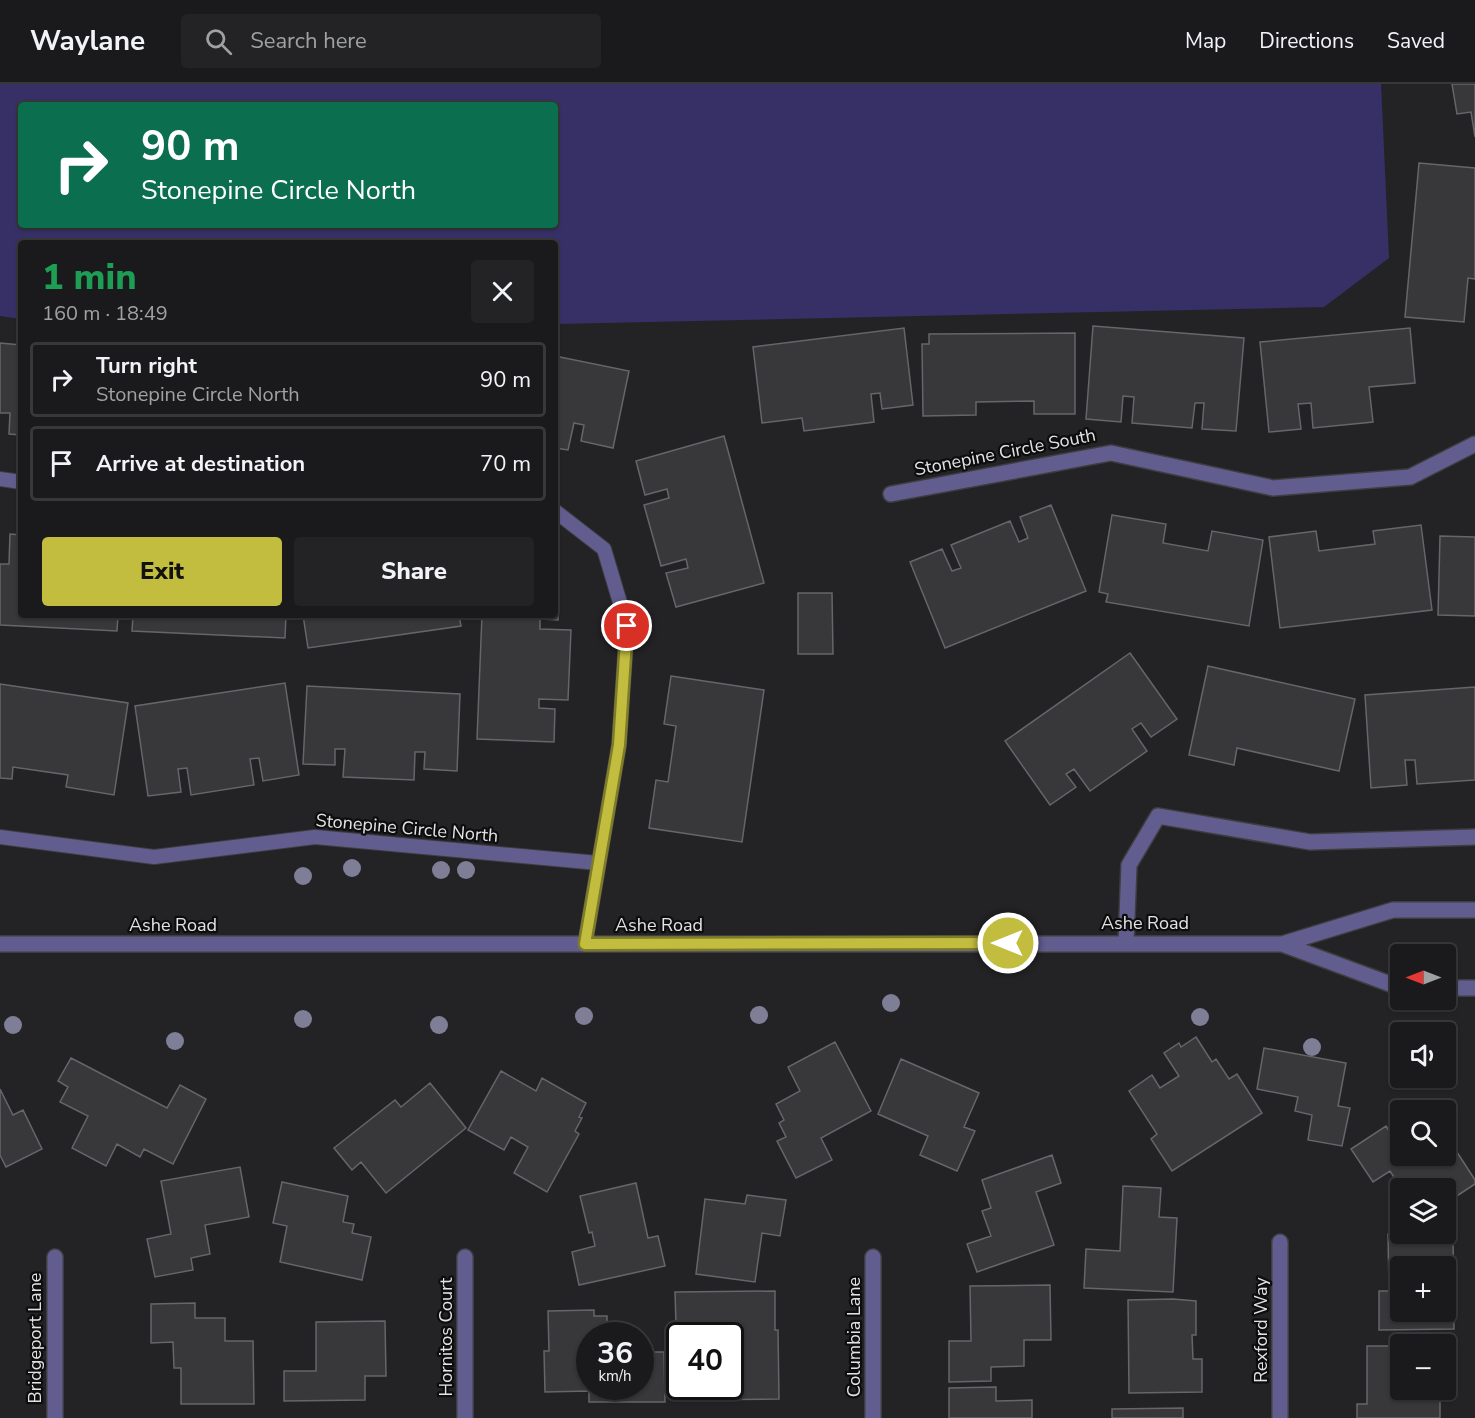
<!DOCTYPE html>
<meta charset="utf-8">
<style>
:root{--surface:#1a1a1c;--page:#232325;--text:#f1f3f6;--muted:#9fa1a3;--line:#38383b;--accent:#c2bd3f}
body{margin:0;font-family:"Nunito Sans",sans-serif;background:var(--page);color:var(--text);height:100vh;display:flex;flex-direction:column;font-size:22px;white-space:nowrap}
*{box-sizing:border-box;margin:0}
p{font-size:20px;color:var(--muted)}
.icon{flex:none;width:33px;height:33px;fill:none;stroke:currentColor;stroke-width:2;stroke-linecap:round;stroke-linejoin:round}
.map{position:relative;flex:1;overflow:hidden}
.details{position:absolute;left:18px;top:156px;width:540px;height:378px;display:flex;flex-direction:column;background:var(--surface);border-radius:6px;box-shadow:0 2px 4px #0004,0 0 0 2px var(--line)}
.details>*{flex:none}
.hud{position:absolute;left:18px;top:18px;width:540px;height:126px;border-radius:6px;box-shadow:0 2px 4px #0004,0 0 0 2px var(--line);background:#0b6e4f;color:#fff;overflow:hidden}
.needle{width:39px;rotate:270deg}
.tools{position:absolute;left:1390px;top:860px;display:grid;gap:12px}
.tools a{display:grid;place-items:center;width:66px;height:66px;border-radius:6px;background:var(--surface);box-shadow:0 2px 4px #0004,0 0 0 2px var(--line);font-size:30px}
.speed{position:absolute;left:576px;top:1238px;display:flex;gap:12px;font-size:30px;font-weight:700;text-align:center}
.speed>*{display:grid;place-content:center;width:78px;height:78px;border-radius:50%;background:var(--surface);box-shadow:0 2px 4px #0004,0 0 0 2px var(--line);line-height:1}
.speed small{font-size:15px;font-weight:400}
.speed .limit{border:3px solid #111;border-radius:9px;background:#fff;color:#111}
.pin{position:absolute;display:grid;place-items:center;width:51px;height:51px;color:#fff;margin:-26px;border:3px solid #fff;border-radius:50%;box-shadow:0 2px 6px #0007}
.me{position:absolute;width:66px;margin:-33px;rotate:270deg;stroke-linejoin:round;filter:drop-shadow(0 0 4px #0008)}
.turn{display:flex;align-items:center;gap:21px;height:126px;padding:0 24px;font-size:27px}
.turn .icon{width:78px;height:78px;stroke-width:2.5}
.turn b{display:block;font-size:42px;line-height:51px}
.round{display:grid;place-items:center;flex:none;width:63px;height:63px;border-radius:6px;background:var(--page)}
.summary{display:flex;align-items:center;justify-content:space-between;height:102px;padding:0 24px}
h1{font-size:36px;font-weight:800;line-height:45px;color:#1e9e55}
.primary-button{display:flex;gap:12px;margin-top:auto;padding:12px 24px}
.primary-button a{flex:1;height:69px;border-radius:6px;background:var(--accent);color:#111;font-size:24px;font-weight:800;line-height:69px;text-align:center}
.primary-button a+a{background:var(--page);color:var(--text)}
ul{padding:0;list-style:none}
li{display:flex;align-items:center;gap:18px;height:75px;margin:0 12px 9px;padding:0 12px;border:3px solid var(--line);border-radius:6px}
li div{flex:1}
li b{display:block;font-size:22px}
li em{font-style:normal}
header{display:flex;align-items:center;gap:36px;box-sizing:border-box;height:84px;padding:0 30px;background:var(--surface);border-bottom:2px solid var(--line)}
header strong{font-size:28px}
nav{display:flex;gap:33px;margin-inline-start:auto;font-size:21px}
.search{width:420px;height:54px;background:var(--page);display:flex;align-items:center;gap:15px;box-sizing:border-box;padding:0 21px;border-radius:6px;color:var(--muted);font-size:22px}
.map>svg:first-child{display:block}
</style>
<header>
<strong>Waylane</strong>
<div class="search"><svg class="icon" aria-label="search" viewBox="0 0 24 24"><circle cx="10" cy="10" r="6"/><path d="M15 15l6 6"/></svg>Search here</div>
<nav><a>Map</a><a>Directions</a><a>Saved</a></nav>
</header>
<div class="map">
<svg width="1475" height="1334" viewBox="0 0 1475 1334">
<rect width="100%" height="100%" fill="#232326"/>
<path fill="#373066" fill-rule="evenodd" d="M0 0H1381L1389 174 1324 223 555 240V159H21V235L0 232ZM21 21H555V141H21Z"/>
<path fill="#38383b" stroke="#666569" stroke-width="1.5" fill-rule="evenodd" d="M1452 0H1475V53L1471 28 1457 30Z
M1419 79 1475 84V195L1468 194 1464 238 1405 233Z
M1093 242 1244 254 1236 347 1202 345 1204 319H1195L1192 344 1132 339 1134 313 1123 312 1121 338 1086 335Z
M904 244 913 321 882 325 880 309 871 310 874 338 804 347 802 334 762 339 753 263Z
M1410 244 1415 299 1369 303 1373 338 1313 344 1311 319 1298 320 1301 345 1269 348 1260 258Z
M1075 249V330H1034V317L976 318V331L923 332 922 260H929V250Z
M0 259 21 261V351L9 350 10 329H0Z
M555 272 629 287 613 364 581 357 584 341 574 339 568 366 555 364Z
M724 352 764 499 676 523 666 489 688 484 686 475 661 482 644 421 669 414 667 405 645 411 636 377Z
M1051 421 1086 507 945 564 910 478 942 465 952 487 961 484 951 461 1010 437 1019 458 1028 454 1020 433Z
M1112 431 1166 440 1163 459 1208 467 1212 447 1263 456 1249 542 1106 518 1108 510 1099 508Z
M1421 441 1432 526 1280 544 1269 453 1316 447 1319 467 1375 460 1373 447Z
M10 450 21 451V531H118L117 547 0 541V480H9Z
M1440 452 1475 453V532L1438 531Z
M555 507H559L558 536 540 535V545L571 546 568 616 539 615V624L555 625 554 658 477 655 482 531H555Z
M798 509H832L833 570H798Z
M133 531H286L285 554 132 547Z
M303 531H459L461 542 308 564Z
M1130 569 1177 635 1151 653 1141 639 1132 645 1147 667 1090 707 1074 685 1066 690 1076 703 1050 721 1005 657Z
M1208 582 1355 615 1339 687 1237 664 1234 681 1189 671Z
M671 592 764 606 742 758 649 744 656 696 668 698 676 642 664 640Z
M285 599 299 691 263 697 259 674 250 675 254 701 191 711 187 684 178 685 181 708 148 712 135 622Z
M0 600 128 619 114 711 66 703 68 691 13 683 12 695 0 694Z
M307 602 460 610 457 687 424 685 425 668H415L414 696 343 693 345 665H335V681L303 680Z
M1475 603V696L1417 700 1415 676H1405L1407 701 1371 704 1365 611Z
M1196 953 1212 978 1216 975 1229 995 1237 990 1262 1029 1172 1087 1151 1055 1157 1050 1129 1007 1152 991 1160 1004 1179 992 1164 969 1179 959 1181 963Z
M835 958 871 1027 821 1054 832 1076 796 1094 777 1057 786 1053 779 1039 784 1036 776 1020 800 1007 788 983Z
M1264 964 1346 979 1338 1022 1350 1024 1342 1062 1308 1056 1312 1031 1295 1027 1298 1013 1257 1005Z
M71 974 167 1024 180 1001 206 1015 173 1080 144 1065 140 1073 117 1060 106 1082 72 1064 88 1032 60 1018 68 1003 58 997Z
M901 975 979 1009 964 1043 975 1047 957 1087 920 1071 928 1052 878 1030Z
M501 987 536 1007 542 994 586 1019 579 1033 582 1034 575 1047 579 1050 547 1108 514 1089 528 1063 511 1053 504 1066 468 1046Z
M430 999 466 1044 386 1109 361 1078 352 1086 334 1064 395 1016 401 1023Z
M0 1005 13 1031 23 1026 42 1065 6 1083 0 1071Z
M1386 1042 1395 1057 1401 1053V1071H1446V1051L1475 1096V1100L1446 1119V1104H1401L1390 1087 1373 1098 1351 1065Z
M1052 1071 1061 1099 1036 1108 1054 1161 977 1188 967 1160 991 1152 982 1127 991 1124 982 1096Z
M240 1083 249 1133 205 1141 210 1170 191 1174 193 1186 155 1193 147 1155 171 1150 161 1097Z
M282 1098 348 1112 343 1138 354 1140 352 1149 371 1153 362 1196 280 1178 287 1142 273 1139Z
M636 1099 648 1154 658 1152 665 1182 579 1201 572 1168 595 1162 592 1148 589 1149 580 1112Z
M1123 1102 1161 1104 1159 1133 1177 1134 1173 1208 1084 1204 1086 1165 1120 1167Z
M747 1111 786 1116 780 1152 762 1149 755 1198 696 1190 705 1115 745 1120Z
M1388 1150H1453L1454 1245 1379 1246V1207H1389ZM1401 1182H1446V1227H1401Z
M1050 1201 1051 1256H1024V1282L991 1283V1297L949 1298V1257H971L970 1202Z
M775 1207V1246H778L779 1315 677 1316V1273H680V1302H730V1251H709V1240H676L675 1208Z
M1173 1215 1196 1217V1251H1192L1193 1275H1202V1308L1129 1309 1128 1216Z
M195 1219V1234H225V1257H253L254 1320H181V1284H174L173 1258 151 1259V1220Z
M594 1226V1232H607V1251H590V1302H640V1268H664L665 1318H589V1307L545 1308 544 1267H549L548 1227Z
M385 1237 386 1292H365V1316L284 1317V1287H316V1238Z
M1367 1262H1401V1305H1440V1334H1357V1320H1367Z
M996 1303V1317L1032 1316V1334H949V1304Z
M1183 1324V1334H1112V1325Z"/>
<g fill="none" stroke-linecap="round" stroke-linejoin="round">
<g stroke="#3e3e41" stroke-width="16">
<path id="service" d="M0 395 21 398
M555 427 604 465 627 542 619 661 585 860
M0 753 154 773 315 753 598 779"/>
</g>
<g stroke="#3e3e41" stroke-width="18">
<path id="minor" d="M891 410 1111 369 1273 404 1410 393 1475 360
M1126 859 1129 781 1158 732 1310 758 1475 753
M55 1173V1334
M465 1173V1334
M873 1173V1334
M1280 1334V1158"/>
</g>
<g stroke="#3e3e41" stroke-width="18">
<path id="tertiary" d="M0 860H1282L1393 826H1475
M1282 860 1401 904
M1446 904H1475"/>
</g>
<use href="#service" stroke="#615d8f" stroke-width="14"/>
<use href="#minor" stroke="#615d8f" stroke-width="15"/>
<use href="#tertiary" stroke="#615d8f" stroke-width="15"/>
</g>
<g fill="#7f7e97">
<circle cx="352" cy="784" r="9"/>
<circle cx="441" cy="786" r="9"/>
<circle cx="466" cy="786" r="9"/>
<circle cx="303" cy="792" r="9"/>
<circle cx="891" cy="919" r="9"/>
<circle cx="759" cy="931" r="9"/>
<circle cx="584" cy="932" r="9"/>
<circle cx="1200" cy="933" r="9"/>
<circle cx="303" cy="935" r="9"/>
<circle cx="13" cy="941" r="9"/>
<circle cx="439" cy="941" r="9"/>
<circle cx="175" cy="957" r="9"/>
<circle cx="1312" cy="963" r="9"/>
</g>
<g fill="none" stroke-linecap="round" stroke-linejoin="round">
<g stroke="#7e7b29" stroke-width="15">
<path id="route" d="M627 542 619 661 585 860 1008 859"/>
</g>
<use href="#route" stroke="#c2bd3f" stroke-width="10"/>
</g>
<g text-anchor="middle" stroke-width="4.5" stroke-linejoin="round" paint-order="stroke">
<g font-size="18" fill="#e3e3e5" stroke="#0d0d0e">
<text transform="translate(1005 368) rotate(-11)" y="6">Stonepine Circle South</text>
<text transform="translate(407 744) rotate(5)" y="6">Stonepine Circle North</text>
<text x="1145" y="845">Ashe Road</text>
<text x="173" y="847">Ashe Road</text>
<text x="659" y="847">Ashe Road</text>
<text transform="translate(1261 1246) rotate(-90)" y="6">Rexford Way</text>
<text transform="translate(446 1253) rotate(-90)" y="6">Hornitos Court</text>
<text transform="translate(854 1253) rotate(-90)" y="6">Columbia Lane</text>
<text transform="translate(35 1254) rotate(-90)" y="6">Bridgeport Lane</text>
</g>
</g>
</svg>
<div class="tools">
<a><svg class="needle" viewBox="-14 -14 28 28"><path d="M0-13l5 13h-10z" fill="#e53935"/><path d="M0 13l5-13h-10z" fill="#9fa1a3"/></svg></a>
<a><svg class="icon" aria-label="sound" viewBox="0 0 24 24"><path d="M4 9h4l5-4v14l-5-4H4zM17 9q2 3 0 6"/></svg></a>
<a><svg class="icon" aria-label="search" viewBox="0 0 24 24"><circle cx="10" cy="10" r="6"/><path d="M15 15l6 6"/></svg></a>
<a><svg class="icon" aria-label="layers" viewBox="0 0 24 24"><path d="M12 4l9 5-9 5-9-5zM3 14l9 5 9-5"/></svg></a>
<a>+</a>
<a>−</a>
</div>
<div class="speed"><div>36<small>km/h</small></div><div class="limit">40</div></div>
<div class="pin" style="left:627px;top:542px;background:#d93025"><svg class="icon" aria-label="arrive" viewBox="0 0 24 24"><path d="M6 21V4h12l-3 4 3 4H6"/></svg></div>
<svg class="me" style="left:1008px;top:859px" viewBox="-20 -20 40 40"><circle r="17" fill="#c2bd3f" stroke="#fff" stroke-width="3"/><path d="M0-11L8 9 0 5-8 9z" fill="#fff"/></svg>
<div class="hud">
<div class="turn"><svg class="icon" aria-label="right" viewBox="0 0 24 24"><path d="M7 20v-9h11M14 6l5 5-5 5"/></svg><div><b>90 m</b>Stonepine Circle North</div></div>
</div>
<section class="details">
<div class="summary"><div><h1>1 min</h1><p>160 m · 18:49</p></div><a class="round"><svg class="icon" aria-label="close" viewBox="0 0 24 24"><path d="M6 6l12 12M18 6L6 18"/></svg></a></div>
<ul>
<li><svg class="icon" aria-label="right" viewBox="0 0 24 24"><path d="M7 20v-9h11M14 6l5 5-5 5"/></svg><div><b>Turn right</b><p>Stonepine Circle North</p></div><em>90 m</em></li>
<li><svg class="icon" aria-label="arrive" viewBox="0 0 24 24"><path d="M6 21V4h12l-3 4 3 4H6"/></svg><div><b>Arrive at destination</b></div><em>70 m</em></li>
</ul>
<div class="primary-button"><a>Exit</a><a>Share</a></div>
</section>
</div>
